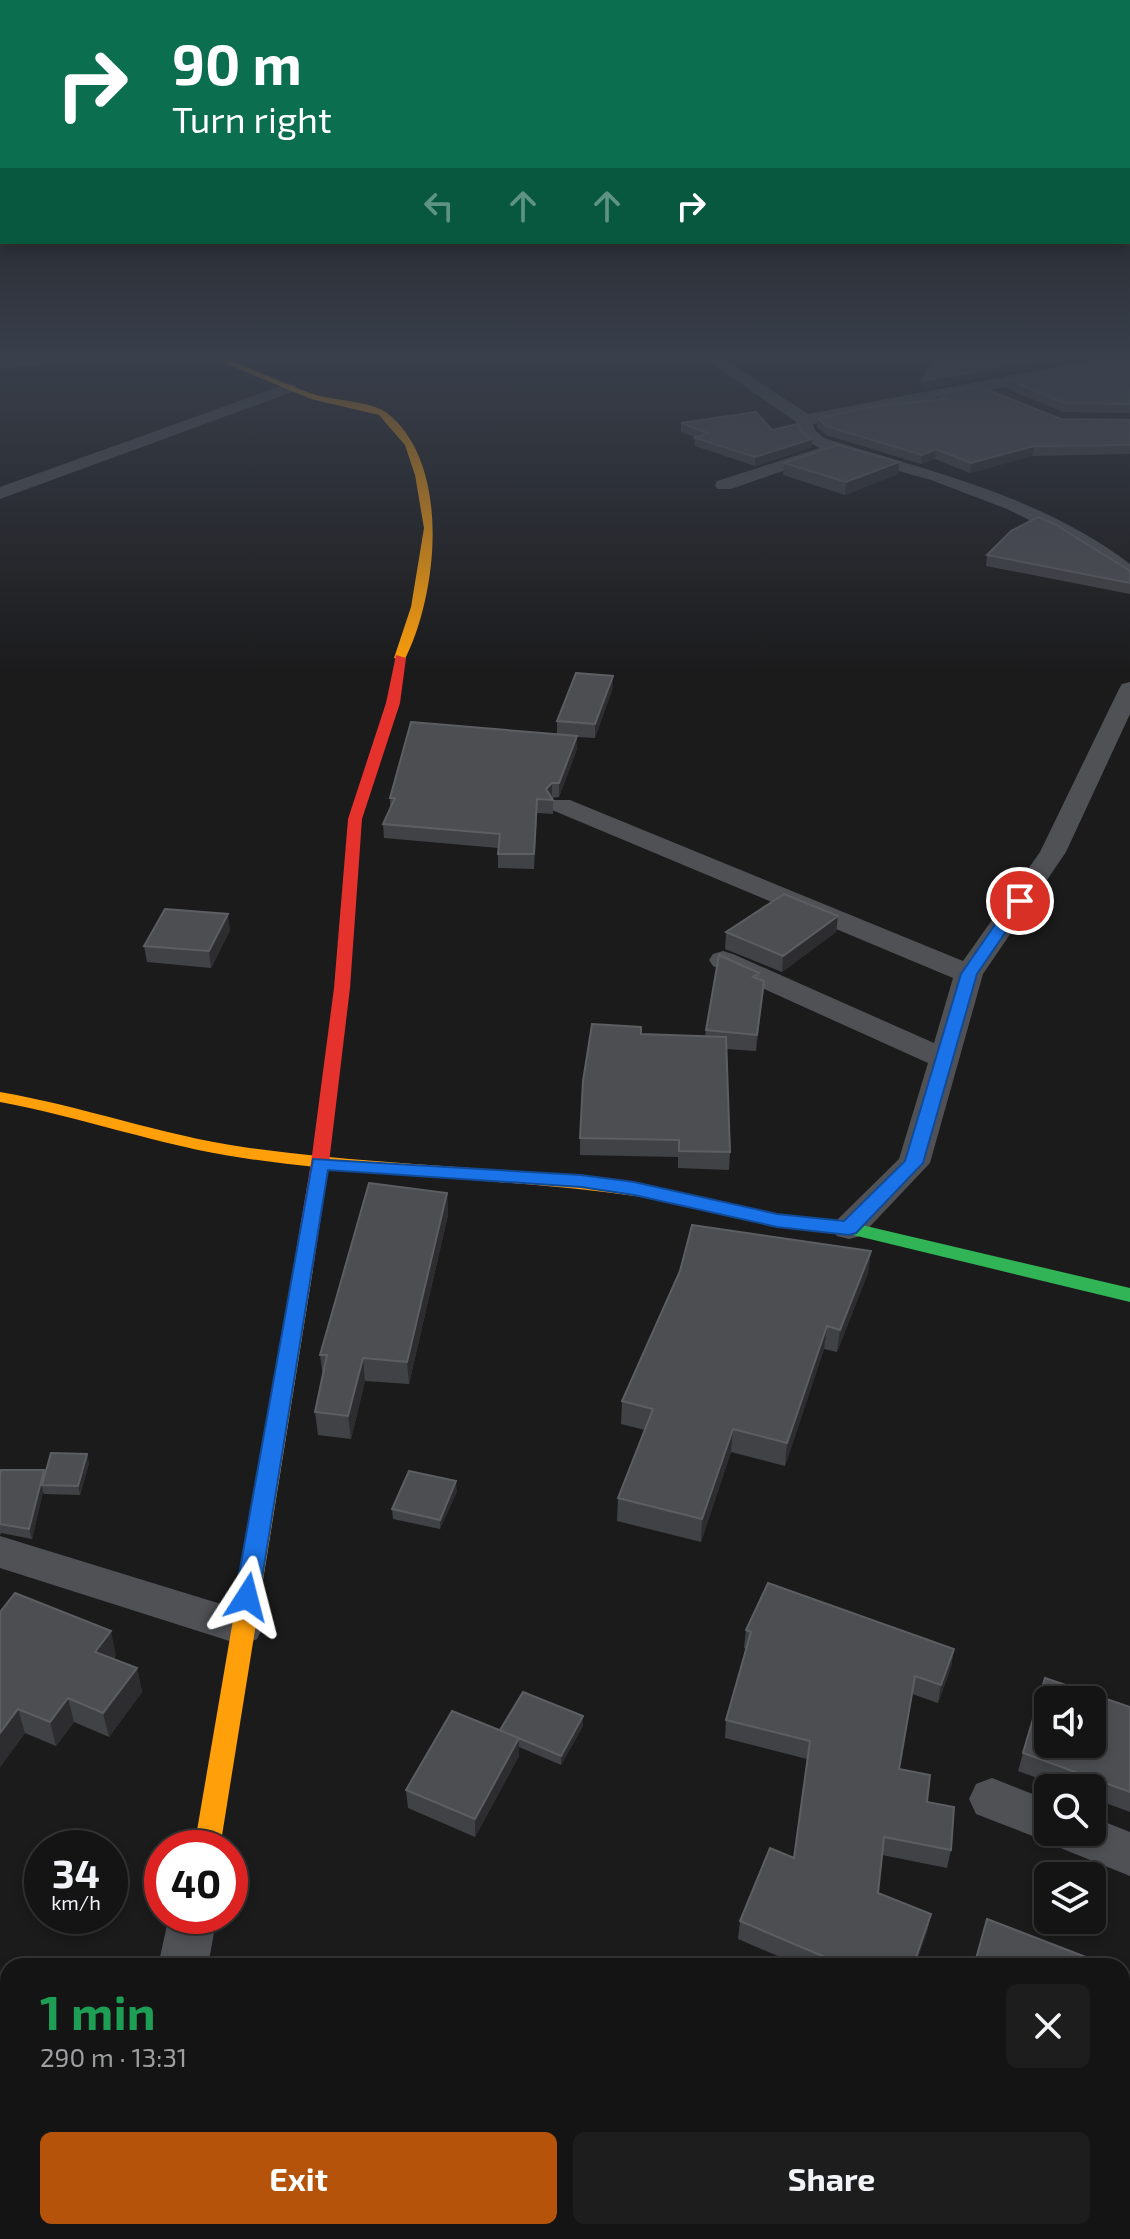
<!DOCTYPE html>
<meta charset="utf-8">
<style>
:root{--surface:#141415;--page:#1d1d1e;--text:#f1f3f6;--muted:#9d9ea0;--line:#333334;--accent:#b45309}
body{margin:0;font-family:"Exo 2",sans-serif;background:var(--page);color:var(--text);height:100vh;display:flex;flex-direction:column;font-size:30px;white-space:nowrap}
*{box-sizing:border-box;margin:0}
p{font-size:26px;color:var(--muted)}
.icon{flex:none;width:44px;height:44px;fill:none;stroke:currentColor;stroke-width:2;stroke-linecap:round;stroke-linejoin:round}
.map{position:relative;flex:1;overflow:hidden}
.side{position:absolute;left:0px;top:1958px;width:1130px;height:282px;display:flex;flex-direction:column;background:var(--surface);border-radius:24px 24px 0 0;box-shadow:0 4px 12px #0003,0 0 0 2px var(--line)}
.side>*{flex:none}
.guide{position:absolute;left:0px;top:0px;width:1130px;height:244px;box-shadow:0 4px 12px #0003,0 0 0 2px var(--line);background:#0b6e4f;color:#fff;overflow:hidden}
.buttons{position:absolute;left:1034px;top:1686px;display:grid;gap:16px}
.buttons a{display:grid;place-items:center;width:72px;height:72px;border-radius:12px;background:var(--surface);box-shadow:0 4px 12px #0003,0 0 0 2px var(--line);font-size:40px}
.speed{position:absolute;left:24px;top:1830px;display:flex;gap:16px;font-size:40px;font-weight:700;text-align:center}
.speed>*{display:grid;place-content:center;width:104px;height:104px;border-radius:50%;background:var(--surface);box-shadow:0 4px 12px #0003,0 0 0 2px var(--line);line-height:1}
.speed small{font-size:20px;font-weight:400}
.speed .limit{border:12px solid #d22;background:#fff;color:#111}
.pin{position:absolute;display:grid;place-items:center;width:68px;height:68px;color:#fff;margin:-34px;border:4px solid #fff;border-radius:50%;box-shadow:0 2px 8px #0007}
.me{position:absolute;width:88px;margin:-44px;rotate:9deg;stroke-linejoin:round;filter:drop-shadow(0 0 6px #0008)}
.turn{display:flex;align-items:center;gap:28px;height:168px;padding:0 40px;font-size:36px}
.turn .icon{width:104px;height:104px;stroke-width:2.5}
.turn b{display:block;font-size:56px;line-height:68px}
.lanes{display:flex;align-items:center;height:76px;padding:0 40px;background:#0003;justify-content:center;gap:40px;direction:ltr}
.lanes .off{opacity:.35}
.round{display:grid;place-items:center;flex:none;width:84px;height:84px;border-radius:12px;background:var(--page)}
.summary{display:flex;align-items:center;justify-content:space-between;height:136px;padding:0 40px}
h1{font-size:48px;font-weight:700;line-height:60px;color:#1e9e55}
.cta{display:flex;gap:16px;margin-top:auto;padding:16px 40px}
.cta a{flex:1;height:92px;border-radius:12px;background:var(--accent);color:#fff;font-size:32px;font-weight:700;line-height:92px;text-align:center}
.cta a+a{background:var(--page);color:var(--text)}
.map>svg:first-child{display:block}
</style>
<div class="map">
<svg width="1130" height="2239" viewBox="0 0 1130 2239">
<rect width="100%" height="100%" fill="#1b1b1c"/>
<g fill="none" stroke-linecap="round" stroke-linejoin="round">
<path fill="#4f5155" fill-rule="evenodd" d="M0 360H46L38 365 0 368Z
M707 360H726L808 414 1092 360H1128L1120 365 813 424 815 430 824 438C931 472 1039 495 1130 564V580L1056 533 1007 509 931 480 834 453 731 489H717L715 485 717 481 820 448 803 439 796 422Z
M289 383 295 385 297 388 295 391 0 499V487Z
M1130 682V714L1066 852 983 974 930 1163 861 1236 849 1239 837 1236 832 1228 837 1220 899 1159 928 1063 713 966 709 960 713 954 723 951 733 954 934 1043 953 978 552 810 548 805 552 800H570L963 961 1040 852 1119 689 1122 684Z
M0 1536 257 1615 263 1627 257 1639 242 1645 0 1568Z
M992 1778 1048 1800V1832H1092V1817L1130 1832V1876L1058 1847 1055 1840 1048 1842 976 1814 969 1799 976 1784Z
M169 1916H217L208 1966H158Z
M99 2232H155L153 2239H97Z"/>
<path fill="#30b455" fill-rule="evenodd" d="M662 1188 777 1214 849 1222 1130 1288V1302L849 1234 777 1226 655 1198 653 1194Z"/>
<path fill="#ff9f0a" fill-rule="evenodd" d="M217 360H230C259 372 287 385 316 395 334 400 374 402 387 413 452 464 438 595 404 661L394 658 411 607 424 528 415 475 405 445 379 415 311 399Z
M0 1092C82 1106 161 1135 243 1147 382 1167 523 1166 662 1188L671 1194 662 1200C523 1178 383 1179 243 1158 161 1146 82 1117 0 1102Z
M303 1262 310 1264 313 1269 220 1848H194L293 1269 296 1264Z"/>
<path fill="#e5322d" fill-rule="evenodd" d="M396 655 406 658 400 703 362 819 350 988 329 1163 313 1269 310 1274H296L293 1269 311 1163 334 988 348 819 386 703Z"/>
</g>
<path fill="#414245" d="M1130 360V413L1063 412 1007 389 1009 380Z
M936 394 1061 419 1130 420V454L1032 456 970 473 935 459 921 464 826 435 817 427 818 418 935 400Z
M681 423 802 433 812 447 755 466 695 446V438H697L681 432Z
M899 462 898 474 845 495 783 475 784 463Z
M987 555 1130 571V594L986 566Z
M613 676 612 690 595 738 577 737V749L559 797 551 798 553 800V814L537 813 534 869 498 868V848L384 838 383 824 390 808V798L557 734V721Z
M838 916 836 932 782 972 725 949 726 932Z
M230 930 211 968 147 962 144 946Z
M759 979 764 981 756 1051 726 1049 730 1152 729 1170 678 1168V1157L580 1155V1138L641 1034 705 1036 706 1030Z
M447 1193 448 1215 409 1384 365 1381 351 1439 318 1435 315 1412 323 1377 320 1355Z
M871 1251 868 1273 837 1352 824 1349 785 1466 731 1452 701 1542 617 1521 618 1498 645 1430 621 1424 622 1401Z
M87 1454 89 1463 80 1495 44 1494 43 1492 32 1539 1 1533 0 1535V1476L44 1470 45 1473Z
M457 1491 440 1529 393 1519 392 1509Z
M0 1612 116 1655 114 1659 137 1668 142 1692 109 1737 74 1722 56 1746 25 1733 0 1767Z
M746 1630 954 1649 951 1667 938 1703 912 1694 899 1769 927 1802 951 1850 947 1868 882 1855 878 1893 931 1914 927 1932 915 1966H801L738 1939 740 1921 794 1858 807 1759 725 1738 726 1720 746 1649 744 1648Z
M1130 1707V1812L1092 1798V1788H1065L1018 1771 1023 1753Z
M583 1726 561 1765 519 1747V1756L475 1837 408 1808 406 1790 500 1731Z
M1122 1971 1130 1974V2151L1122 2147Z
M568 2233 800 2239H568Z"/>
<path fill="#2d2d2f" d="M1029 360H1073L921 390 922 381Z
M812 439V447L755 466V457Z
M1034 446 1032 456 970 473 971 463Z
M936 449 935 459 921 464 922 455Z
M899 462 898 474 845 495 846 482Z
M613 676 612 690 595 738V724Z
M577 736V749L559 797V783Z
M552 783V797L549 800 546 789Z
M537 799V813L534 869V854Z
M228 914 230 930 211 968 209 951Z
M838 916 836 932 782 972 783 956Z
M764 981 763 997 756 1051 757 1035Z
M447 1193 448 1215 409 1384 407 1362Z
M871 1251 868 1273 837 1352 840 1330Z
M827 1326 824 1349 785 1466 787 1443Z
M363 1358 365 1381 351 1439 348 1416Z
M733 1429 731 1452 701 1542 702 1519Z
M87 1454 89 1463 80 1495 78 1486Z
M44 1470 47 1479 42 1485 43 1492 32 1539 29 1529Z
M456 1481 457 1491 440 1529V1520Z
M111 1631 116 1655 101 1676 95 1652Z
M954 1649 951 1667 938 1703 941 1685Z
M137 1668 142 1692 109 1737 103 1713Z
M68 1698 74 1722 56 1746 50 1722Z
M18 1709 25 1733 0 1767V1733Z
M583 1716V1726L561 1765V1756Z
M519 1738V1756L475 1837V1819Z
M931 1914 927 1932 915 1966H913Z"/>
<path fill="#4d4e52" stroke="#5c5e62" stroke-width="2" fill-rule="evenodd" d="M933 360H1029L922 381Z
M1116 360H1130V404L1064 403 1009 380Z
M978 386 1061 419 1130 420V445L1034 446 971 463 936 449 922 455 826 426 818 418 877 406 945 399 936 394Z
M756 412 772 430 798 424 802 433 812 439 755 457 695 438 708 433 681 423Z
M838 445 899 462 846 482 784 463Z
M1038 517 1056 525 1130 571V583L987 555 1011 531Z
M576 673 613 676 595 724 557 721Z
M411 722 577 736 559 783H552L546 789 553 800 537 799 534 854H498L500 834 383 824 395 798H390Z
M784 894 838 916 783 956 726 932Z
M165 909 228 914 209 951 144 946Z
M719 955 759 973 753 977 764 981 757 1035 706 1030Z
M592 1024 641 1027V1034L726 1037 730 1152 679 1151V1140L580 1138 583 1081Z
M369 1183 447 1193 407 1362 363 1358 348 1416 315 1412 327 1355H320Z
M692 1225 871 1251 840 1330 827 1326 787 1443 733 1429 702 1519 618 1498 653 1409 622 1401 680 1271Z
M51 1453 87 1454 78 1486 42 1485Z
M1 1470H44L29 1529 0 1524V1476Z
M409 1471 456 1481 440 1520 392 1509Z
M768 1583 954 1649 941 1685 915 1676 899 1769 930 1775 927 1802 954 1807 951 1850 884 1837 878 1893 931 1914 913 1966H846L740 1921 770 1848 794 1858 810 1741 726 1720 751 1632 746 1630Z
M15 1593 111 1631 95 1652 137 1668 103 1713 68 1698 50 1722 18 1709 0 1733V1612Z
M1045 1678 1130 1707V1792L1023 1753ZM1048 1700H1092V1744H1048Z
M523 1692 583 1716 561 1756 500 1730Z
M452 1711 519 1738 475 1819 406 1790Z
M987 1919 1109 1966H974Z
M1122 1971 1130 1974V2122L1122 2119Z
M568 2232H790L800 2239H578L568 2233Z"/>
<linearGradient id="sky" x2="0" y2="1"><stop stop-color="#0f0f0f"/><stop offset="0.53" stop-color="#393f4b"/><stop offset="1" stop-color="#393f4b" stop-opacity="0"/></linearGradient>
<rect width="1130" height="674" fill="url(#sky)"/>
<path fill="#1a73e8" stroke="#114b97" stroke-width="2" d="M1020 896 1027 901 977 974 923 1163 856 1233 849 1235 777 1227 634 1195 581 1187 328 1170 259 1597 255 1604 247 1607 238 1604 235 1597 313 1159 581 1175 634 1182 777 1214 844 1221 905 1161 961 974 1014 897Z"/>
</svg>
<div class="buttons">
<a><svg class="icon" aria-label="sound" viewBox="0 0 24 24"><path d="M4 9h4l5-4v14l-5-4H4zM17 9q2 3 0 6"/></svg></a>
<a><svg class="icon" aria-label="search" viewBox="0 0 24 24"><circle cx="10" cy="10" r="6"/><path d="M15 15l6 6"/></svg></a>
<a><svg class="icon" aria-label="layers" viewBox="0 0 24 24"><path d="M12 4l9 5-9 5-9-5zM3 14l9 5 9-5"/></svg></a>
</div>
<div class="speed"><div>34<small>km/h</small></div><div class="limit">40</div></div>
<div class="pin" style="left:1020px;top:901px;background:#d93025"><svg class="icon" aria-label="arrive" viewBox="0 0 24 24"><path d="M6 21V4h12l-3 4 3 4H6"/></svg></div>
<svg class="me" style="left:247px;top:1597px" viewBox="-20 -20 40 40"><path d="M0-17L14 15 0 8-14 15z" fill="#1a73e8" stroke="#fff" stroke-width="4"/></svg>
<div class="guide">
<div class="turn"><svg class="icon" aria-label="right" viewBox="0 0 24 24"><path d="M7 20v-9h11M14 6l5 5-5 5"/></svg><div><b>90 m</b>Turn right</div></div>
<div class="lanes"><svg class="icon off" aria-label="left" viewBox="0 0 24 24"><path d="M17 20v-9H6M10 6l-5 5 5 5"/></svg><svg class="icon off" aria-label="ahead" viewBox="0 0 24 24"><path d="M12 20V5M6 11l6-6 6 6"/></svg><svg class="icon off" aria-label="ahead" viewBox="0 0 24 24"><path d="M12 20V5M6 11l6-6 6 6"/></svg><svg class="icon" aria-label="right" viewBox="0 0 24 24"><path d="M7 20v-9h11M14 6l5 5-5 5"/></svg></div>
</div>
<section class="side">
<div class="summary"><div><h1>1 min</h1><p>290 m · 13:31</p></div><a class="round"><svg class="icon" aria-label="close" viewBox="0 0 24 24"><path d="M6 6l12 12M18 6L6 18"/></svg></a></div>
<div class="cta"><a>Exit</a><a>Share</a></div>
</section>
</div>
